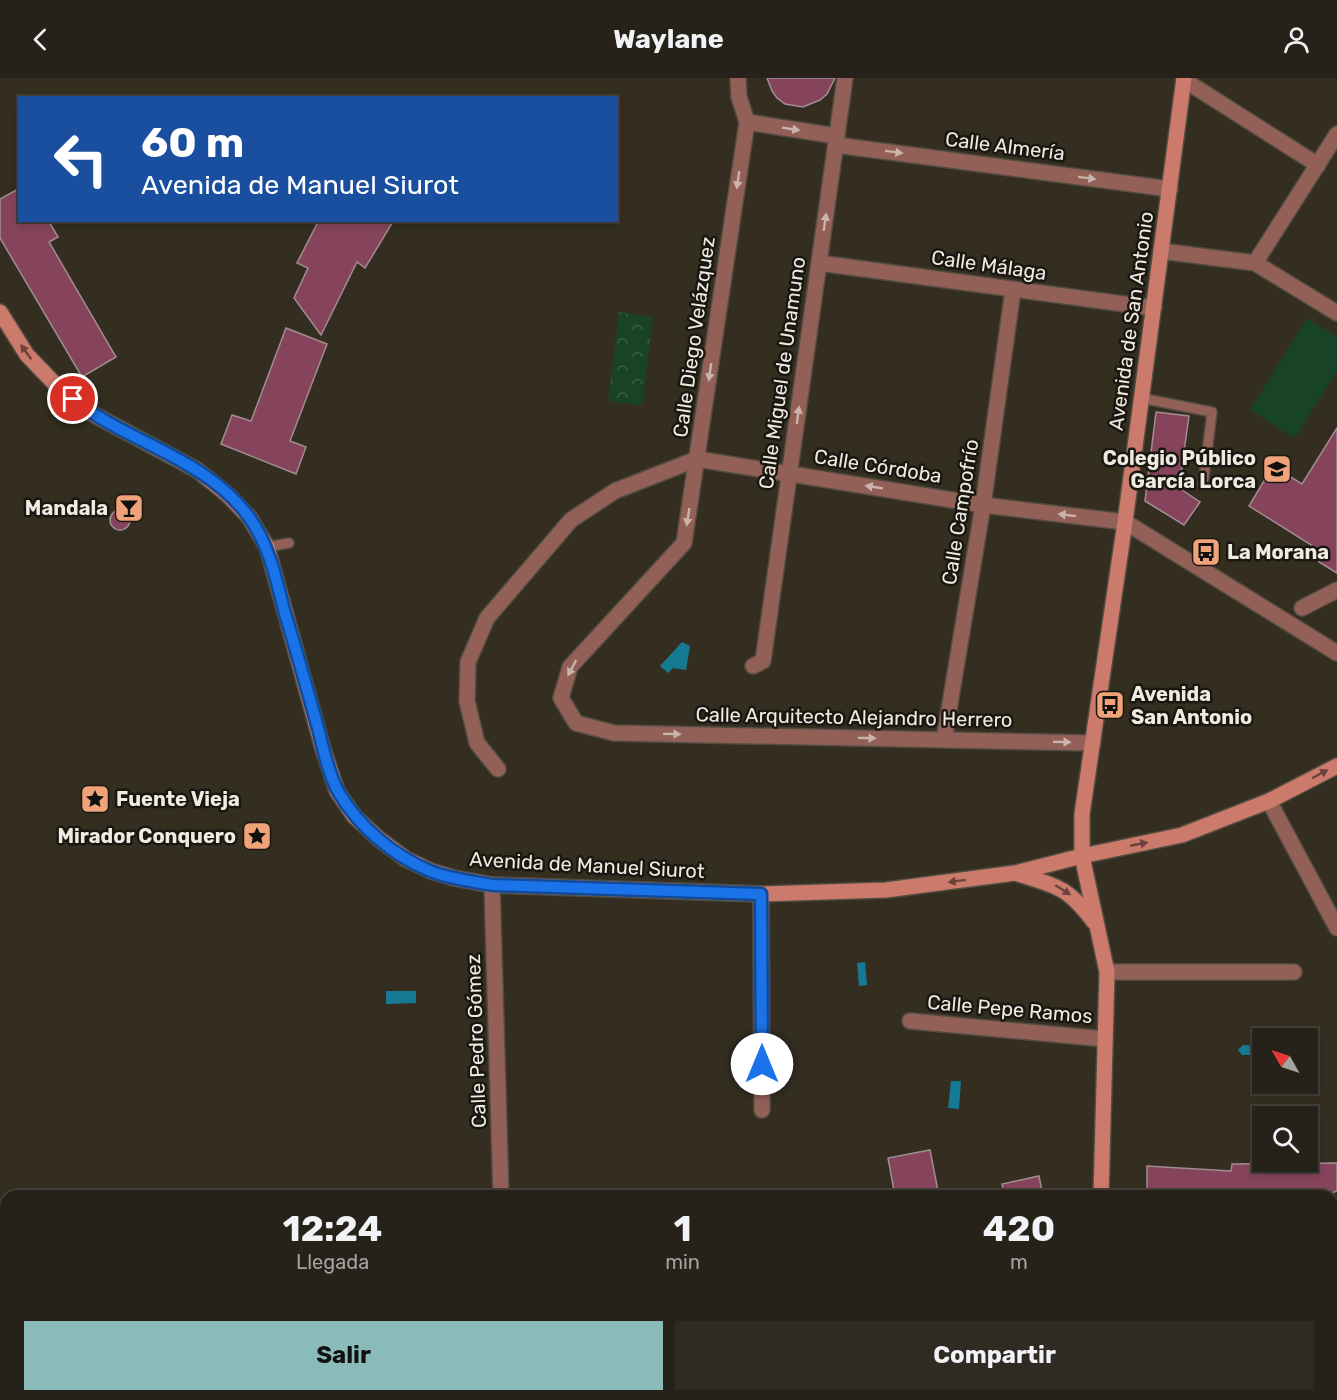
<!DOCTYPE html>
<html lang="es">
<meta charset="utf-8">
<style>
:root{--surface:#272219;--page:#2f2a22;--text:#f1f3f6;--muted:#a4a4a2;--line:#433f38;--accent:#8bbbb9}
body{margin:0;font-family:Rubik,sans-serif;background:var(--page);color:var(--text);height:100vh;display:flex;flex-direction:column;font-size:22px;white-space:nowrap}
*{box-sizing:border-box;margin:0}
p{font-size:20px;color:var(--muted)}
.icon{flex:none;width:33px;height:33px;fill:none;stroke:currentColor;stroke-width:2;stroke-linecap:round;stroke-linejoin:round}
.map{position:relative;flex:1;overflow:hidden}
.drawer{position:absolute;left:0px;top:1112px;width:1338px;height:212px;display:flex;flex-direction:column;background:var(--surface);border-radius:18px 18px 0 0;box-shadow:0 3px 9px #0003,0 0 0 2px var(--line)}
.drawer>*{flex:none}
.hud{position:absolute;left:18px;top:18px;width:600px;height:126px;border-radius:0px;box-shadow:0 3px 9px #0003,0 0 0 2px var(--line);background:#1a4fa0;color:#fff;overflow:hidden}
.needle{width:39px;rotate:309deg}
.tools{position:absolute;left:1252px;top:950px;display:grid;gap:12px}
.tools a{display:grid;place-items:center;width:66px;height:66px;border-radius:0px;background:var(--surface);box-shadow:0 3px 9px #0003,0 0 0 2px var(--line);font-size:30px}
.pin{position:absolute;display:grid;place-items:center;width:51px;height:51px;color:#fff;margin:-26px;border:3px solid #fff;border-radius:50%;box-shadow:0 2px 6px #0007}
.me{position:absolute;width:66px;margin:-33px;rotate:0deg;stroke-linejoin:round;filter:drop-shadow(0 0 4px #0008)}
.turn{display:flex;align-items:center;gap:21px;height:126px;padding:0 24px;font-size:27px}
.turn .icon{width:78px;height:78px;stroke-width:2.5}
.turn b{display:block;font-size:42px;line-height:51px}
.eta{display:flex;justify-content:space-evenly;align-items:center;height:102px;text-align:center}
.eta b{font-size:36px;font-weight:700;line-height:42px}
.button{display:flex;gap:12px;margin-top:auto;padding:12px 24px}
.button a{flex:1;height:69px;border-radius:0px;background:var(--accent);color:#111;font-size:24px;font-weight:700;line-height:69px;text-align:center}
.button a+a{background:var(--page);color:var(--text)}
header{display:flex;justify-content:space-between;align-items:center;height:78px;padding:0 24px;background:var(--surface);font-size:27px;font-weight:700}
.map>svg:first-child{display:block}
</style>
<header><svg class="icon" aria-label="back" viewBox="0 0 24 24"><path d="M15 5l-7 7 7 7"/></svg>Waylane<svg class="icon" aria-label="person" viewBox="0 0 24 24"><circle cx="12" cy="8" r="4"/><path d="M4 21q1-7 8-7t8 7"/></svg></header>
<div class="map">
<svg width="1337" height="1322" viewBox="0 0 1337 1322">
<defs>
<pattern id="park-crowns" width="20" height="18" patternUnits="userSpaceOnUse" patternTransform="scale(1.5)"><rect width="20" height="18" fill="#194327"/><path d="M2 6a3 3 0 1 1 6 0M12 15a3 3 0 1 1 6 0" fill="none" stroke="#3b5e46"/></pattern>
</defs>
<rect width="100%" height="100%" fill="#342e21"/>
<path fill="url(#park-crowns)" d="M619 234 653 239 642 327 608 323Z
M1131 1317H1225V1322H1133Z"/>
<path fill="#194327" d="M1307 240 1337 259V293L1295 360 1250 332Z"/>
<path fill="#177a94" d="M682 564 690 568 686 592 673 590 668 595 660 588Z
M865 884 867 907 859 908 857 885Z
M386 913H416V925L386 926Z
M1243 967 1263 968V977H1242L1238 972Z
M951 1003H961L959 1031 948 1030Z"/>
<path fill="#85445c" stroke="#a08c92" stroke-width="1.5" d="M767 0H835L827 16 820 22 803 29 785 26 777 20 772 13Z
M20 110V142H48L58 159 49 164 116 279 82 299 0 160V121Z
M319 142H394L365 190 357 184 321 257 294 220 308 190 297 185Z
M286 250 327 266 290 363 306 369 296 396 221 366 232 337 251 343Z
M1156 334 1189 338 1179 410 1200 424 1184 447 1145 423Z
M1337 350V495L1319 484 1324 475 1249 428 1273 388 1302 406Z
M110 442a10 10 0 1 1 20 0a10 10 0 1 1-20 0Z
M930 1072 939 1118H895L888 1080Z
M1337 1085V1113L1325 1118H1147V1088L1231 1093 1232 1086Z
M1039 1098 1043 1118H1004L1002 1106Z"/>
<g fill="none" stroke-linecap="round" stroke-linejoin="round">
<g stroke="#524c40" stroke-width="12">
<path id="lane" d="M1141 320 1212 334 1203 407
M267 469 289 465"/>
</g>
<g stroke="#524c40" stroke-width="18">
<path id="street" d="M738 0 739 19 747 44 684 465 570 589 561 620 576 645 614 655 1093 665
M1184 2 1318 87
M747 44 836 58
M836 67 1170 111
M1161 173 1255 185 1337 235
M819 185 1154 230
M1255 185 1337 56
M1302 530 1337 512
M753 588 763 583 845 0
M944 662 983 427 1013 212
M498 691 477 665 467 623 468 584 487 540 571 442 615 413 697 381 983 427 1125 444 1337 575
M1269 723 1337 850
M492 807 501 1118
M761 816 762 1032
M1107 894H1294
M910 943 1105 961
M0 1164 6 1171
M0 1202 6 1196
M173 1317 177 1322
M778 1317 779 1322
M723 1322 734 1317"/>
</g>
<g stroke="#524c40" stroke-width="18">
<path id="secondary" d="M0 234 27 277 56 307 91 335 197 392 228 417 249 439 267 469 323 671 337 713 354 738 379 761 406 781 431 793 454 800 492 807 761 816 886 812 1015 795 1082 778 1182 757 1269 723 1337 688
M1015 795C1056 808 1067 808 1094 844
M1101 1118 1107 894 1082 778V736L1125 444 1184 0
M1131 1317 1133 1322"/>
</g>
<use href="#lane" stroke="#936057" stroke-width="9"/>
<use href="#street" stroke="#936057" stroke-width="15"/>
<use href="#secondary" stroke="#cb7a6c" stroke-width="15"/>
</g>
<defs><path id="oneway-solid" d="M-6-.8H1V-3.2L6.5 0L1 3.2V.8H-6Z" transform="scale(1.5)"/></defs>
<g fill="#cab3aa">
<use href="#oneway-solid" transform="translate(791 51) rotate(9)"/>
<use href="#oneway-solid" transform="translate(894 74) rotate(7)"/>
<use href="#oneway-solid" transform="translate(1087 100) rotate(7)"/>
<use href="#oneway-solid" transform="translate(738 102) rotate(98)"/>
<use href="#oneway-solid" transform="translate(825 144) rotate(-82)"/>
<use href="#oneway-solid" transform="translate(710 294) rotate(98)"/>
<use href="#oneway-solid" transform="translate(798 337) rotate(-82)"/>
<use href="#oneway-solid" transform="translate(874 409) rotate(-171)"/>
<use href="#oneway-solid" transform="translate(1067 437) rotate(-173)"/>
<use href="#oneway-solid" transform="translate(688 439) rotate(99)"/>
<use href="#oneway-solid" transform="translate(572 590) rotate(118)"/>
<use href="#oneway-solid" transform="translate(672 656) rotate(1)"/>
<use href="#oneway-solid" transform="translate(867 660) rotate(1)"/>
<use href="#oneway-solid" transform="translate(1062 664) rotate(1)"/>
</g>
<g fill="#6a443a">
<use href="#oneway-solid" transform="translate(26 274) rotate(-126)"/>
<use href="#oneway-solid" transform="translate(1320 696) rotate(-28)"/>
<use href="#oneway-solid" transform="translate(1139 766) rotate(-11)"/>
<use href="#oneway-solid" transform="translate(957 803) rotate(173)"/>
<use href="#oneway-solid" transform="translate(1063 812) rotate(32)"/>
</g>
<g fill="none" stroke-linecap="round" stroke-linejoin="round">
<g stroke="#114b97" stroke-width="15">
<path id="route" d="M73 321C128 365 206 380 249 439 269 467 276 500 284 532 296 571 307 611 318 650 323 670 329 698 339 715 359 749 394 778 430 793 450 801 472 803 492 807L761 816 762 986"/>
</g>
<use href="#route" stroke="#1a73e8" stroke-width="10"/>
</g>
<defs>
<g id="school-square" transform="scale(1.5)"><rect x="-9" y="-9" width="18" height="18" rx="4" fill="#f0a279" stroke="#1a1711"/><path d="M0-5L7-2L0 1L-7-2ZM-4 1L0 2.5L4 1V4Q0 6-4 4Z" fill="#111"/></g>
<g id="bar-square" transform="scale(1.5)"><rect x="-9" y="-9" width="18" height="18" rx="4" fill="#f0a279" stroke="#1a1711"/><path d="M-6-5H6L.8 .8V4.5H3.5V6h-7V4.5H-.8V.8Z" fill="#111"/></g>
<g id="bus-square" transform="scale(1.5)"><rect x="-9" y="-9" width="18" height="18" rx="4" fill="#f0a279" stroke="#1a1711"/><path d="M-5-6H5V4H4V6H2V4H-2V6H-4V4H-5ZM-3.5-4V0h7V-4ZM-3.5 1.2v1.5H-2V1.2ZM2 1.2v1.5H3.5V1.2Z" fill="#111"/></g>
<g id="sight-square" transform="scale(1.5)"><rect x="-9" y="-9" width="18" height="18" rx="4" fill="#f0a279" stroke="#1a1711"/><path d="M0-6L1.8-2.2L6-1.7L2.9 1.2L3.7 5.4L0 3.3L-3.7 5.4L-2.9 1.2L-6-1.7L-1.8-2.2Z" fill="#111"/></g>
</defs>
<g fill-rule="evenodd">
<use href="#school-square" x="1277" y="391"/>
<use href="#bar-square" x="129" y="430"/>
<use href="#bus-square" x="1206" y="474"/>
<use href="#bus-square" x="1110" y="627"/>
<use href="#sight-square" x="95" y="721"/>
<use href="#sight-square" x="257" y="758"/>
</g>
<g text-anchor="middle" stroke-width="5" stroke-linejoin="round" paint-order="stroke">
<g font-size="20" fill="#efebe2" stroke="#1a1711">
<text transform="translate(1005 68) rotate(7)" y="7">Calle Almería</text>
<text transform="translate(989 187) rotate(8)" y="7">Calle Málaga</text>
<text transform="translate(1131 243) rotate(-82)" y="7">Avenida de San Antonio</text>
<text transform="translate(694 259) rotate(-82)" y="7">Calle Diego Velázquez</text>
<text transform="translate(782 295) rotate(-82)" y="7">Calle Miguel de Unamuno</text>
<text transform="translate(878 388) rotate(9)" y="7">Calle Córdoba</text>
<text transform="translate(960 434) rotate(-81)" y="7">Calle Campofrío</text>
<text transform="translate(854 639) rotate(1)" y="7">Calle Arquitecto Alejandro Herrero</text>
<text transform="translate(587 787) rotate(3)" y="7">Avenida de Manuel Siurot</text>
<text transform="translate(1010 931) rotate(5)" y="7">Calle Pepe Ramos</text>
<text transform="translate(476 963) rotate(-92)" y="7">Calle Pedro Gómez</text>
</g>
<g font-size="20" font-weight="bold" fill="#efebe2" stroke="#1a1711" text-anchor="end">
<text x="1256" y="387">Colegio Público<tspan x="1256" dy="23">García Lorca</tspan></text>
<text x="108" y="437">Mandala</text>
<text x="1227" y="481" text-anchor="start">La Morana</text>
<text x="1131" y="623" text-anchor="start">Avenida<tspan x="1131" dy="23">San Antonio</tspan></text>
<text x="116" y="728" text-anchor="start">Fuente Vieja</text>
<text x="236" y="765">Mirador Conquero</text>
</g>
</g>
</svg>
<div class="tools">
<a><svg class="needle" viewBox="-14 -14 28 28"><path d="M0-13l5 13h-10z" fill="#e53935"/><path d="M0 13l5-13h-10z" fill="#a4a4a2"/></svg></a>
<a><svg class="icon" aria-label="search" viewBox="0 0 24 24"><circle cx="10" cy="10" r="6"/><path d="M15 15l6 6"/></svg></a>
</div>
<div class="pin" style="left:73px;top:321px;background:#d93025"><svg class="icon" aria-label="arrive" viewBox="0 0 24 24"><path d="M6 21V4h12l-3 4 3 4H6"/></svg></div>
<svg class="me" style="left:762px;top:986px" viewBox="-20 -20 40 40"><circle r="19" fill="#fff"/><path d="M0-13L10 11 0 6-10 11z" fill="#1a73e8"/></svg>
<div class="hud">
<div class="turn"><svg class="icon" aria-label="left" viewBox="0 0 24 24"><path d="M17 20v-9H6M10 6l-5 5 5 5"/></svg><div><b>60 m</b>Avenida de Manuel Siurot</div></div>
</div>
<section class="drawer">
<div class="eta">
<div><b>12:24</b><p>Llegada</p></div>
<div><b>1</b><p>min</p></div>
<div><b>420</b><p>m</p></div>
</div>
<div class="button"><a>Salir</a><a>Compartir</a></div>
</section>
</div>
